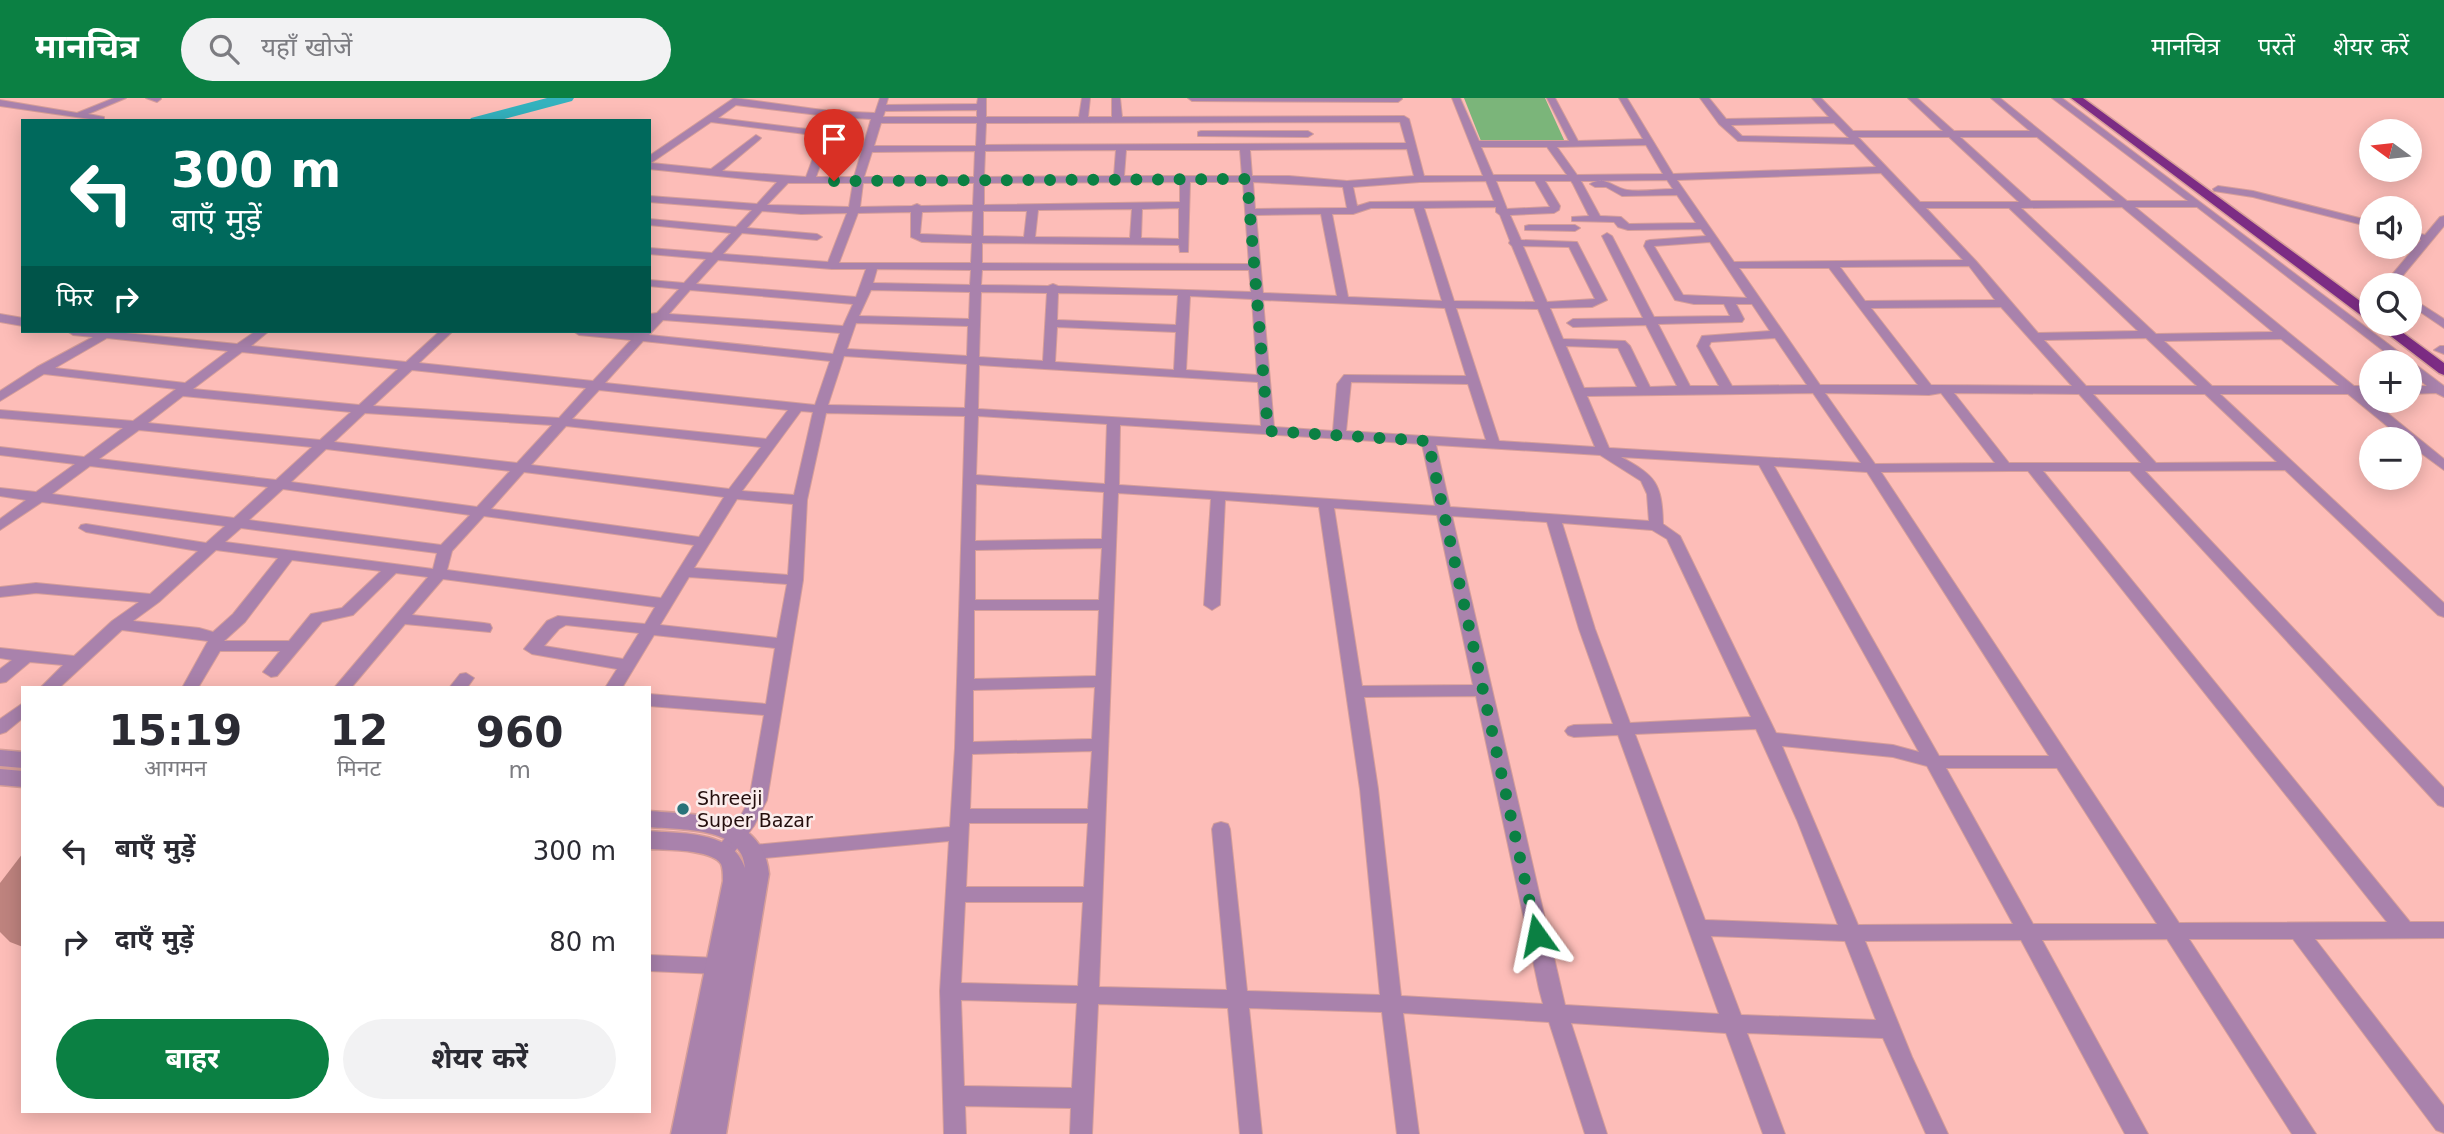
<!DOCTYPE html>
<html lang="hi">
<meta charset="utf-8">
<style>
:root{--surface:#fff;--page:#f2f2f3;--text:#2b2b33;--muted:#7c7c81;--accent:#0b8043}
body{margin:0;font-family:"DejaVu Sans","Noto Sans Devanagari",sans-serif;background:var(--page);color:var(--text);height:100vh;display:flex;flex-direction:column;font-size:26px;white-space:nowrap}
*{box-sizing:border-box;margin:0}
p{font-size:23px;color:var(--muted)}
.icon{flex:none;width:38px;height:38px;fill:none;stroke:currentColor;stroke-width:2;stroke-linecap:round;stroke-linejoin:round}
.map{position:relative;flex:1;overflow:hidden}
.sheet{position:absolute;left:21px;top:588px;width:630px;height:427px;display:flex;flex-direction:column;background:var(--surface);border-radius:0px;box-shadow:0 4px 18px #0003}
.sheet>*{flex:none}
.hud{position:absolute;left:21px;top:21px;width:630px;height:214px;border-radius:0px;box-shadow:0 4px 18px #0003;background:#00695c;color:#fff;overflow:hidden}
.needle{width:46px;rotate:285deg}
.controls{position:absolute;left:2359px;top:21px;display:grid;gap:14px}
.controls a{display:grid;place-items:center;width:63px;height:63px;border-radius:50%;background:var(--surface);box-shadow:0 4px 18px #0003;font-size:35px}
.pin{position:absolute;display:grid;place-items:center;width:60px;height:60px;color:#fff;margin:-72px -30px;border-radius:50% 50% 50% 0;rotate:-45deg;box-shadow:0 0 7px #0007}
.pin .icon{rotate:45deg}
.me{position:absolute;width:77px;margin:-38px;rotate:348deg;stroke-linejoin:round;filter:drop-shadow(0 0 5px #0008)}
.turn{display:flex;align-items:center;gap:24px;height:147px;padding:0 35px;font-size:32px}
.turn .icon{width:91px;height:91px;stroke-width:2.5}
.turn b{display:block;font-size:49px;line-height:60px}
.then{display:flex;align-items:center;height:66px;padding:0 35px;background:#0003;gap:14px;font-size:26px}
.eta{display:flex;justify-content:space-evenly;align-items:center;height:119px;text-align:center}
.eta b{font-size:42px;font-weight:700;line-height:49px}
.button{display:flex;gap:14px;margin-top:auto;padding:14px 35px}
.button a{flex:1;height:80px;border-radius:42px;background:var(--accent);color:#fff;font-size:28px;font-weight:700;line-height:80px;text-align:center}
.button a+a{background:var(--page);color:var(--text)}
ul{padding:0;list-style:none}
li{display:flex;align-items:center;gap:21px;height:91px;padding:0 35px}
li div{flex:1}
li b{display:block;font-size:26px}
li em{font-style:normal}
header{display:flex;align-items:center;gap:42px;box-sizing:border-box;height:98px;padding:0 35px;background:var(--accent);color:#fff}
header strong{font-size:33px}
nav{display:flex;gap:38px;margin-inline-start:auto;font-size:24px}
.search{width:490px;height:63px;background:var(--page);display:flex;align-items:center;gap:18px;box-sizing:border-box;padding:0 24px;border-radius:38px;color:var(--muted);font-size:26px}
.map>svg:first-child{display:block}
</style>
<header>
<strong>मानचित्र</strong>
<div class="search"><svg class="icon" aria-label="search" viewBox="0 0 24 24"><circle cx="10" cy="10" r="6"/><path d="M15 15l6 6"/></svg>यहाँ खोजें</div>
<nav><a>मानचित्र</a><a>परतें</a><a>शेयर करें</a></nav>
</header>
<div class="map">
<svg width="2444" height="1036" viewBox="0 0 2444 1036">
<rect width="100%" height="100%" fill="#fdbdb8"/>
<path fill="#7bb57a" d="M1464 0H1545L1565 44 1481 43Z"/>
<g fill="none" stroke-linecap="round" stroke-linejoin="round">
<path fill="#34b2be" fill-rule="evenodd" d="M547 0H574L572 3 497 23H469L471 20Z"/>
</g>
<path fill="#be837e" d="M23 755V849L10 844 0 834V785Z"/>
<g fill="none" stroke-linecap="round" stroke-linejoin="round">
<g stroke="#d69e99" stroke-width="2">
<path id="minor" d="M114 0H126L88 16 104 19V23L0 8V2L77 15Z
M146 0H161V1L157 4Z
M734 0 830 13 875 15 880 0H888L886 7 977 6 978 0H986V19H1079L1082 0H1090L1088 19H1112V0H1120L1122 19 1404 18 1409 21 1424 78H1483L1452 0H1460L1479 43H1569L1547 0H1555L1578 43 1643 41 1619 0H1627L1673 76 1876 69 1854 46 1738 43 1719 26 1700 0H1709L1726 21 1829 19 1812 0H1821L1853 33H1943L1908 0H1917L1954 33H2030L1991 0H2000L2127 103H2188L2052 0H2062L2444 288V299L2436 295 2410 296V288H2427L2410 274V264H2398L2197 109H2135L2354 288H2371V296H2364L2444 361V372L2410 347V341H2403L2348 296H2220L2444 505V519L2438 517 2285 372 2145 373 2444 690V709L2438 707 2130 373H2043L2410 824H2444V840L2315 841 2444 1008V1035L2436 1032 2293 841H2189L2316 1036H2292L2167 841 2042 842 2148 1036H2125L2021 842 1865 843 1912 959 1948 1036H1926L1883 940 1747 935 1785 1036H1763L1726 935 1571 925 1607 1036H1585L1549 924 1403 915 1419 1036H1397L1382 914 1249 910 1262 1036H1240L1228 910 1098 906 1092 1036H1070L1071 1010 965 1008 966 1036H944L940 893 949 743 754 761 747 759 745 754 747 749 754 747 950 729 955 650 965 318 826 315 807 402 803 482 767 702 754 728 735 753 730 759 723 761 716 759 714 754 737 725 749 702 764 617 649 608V596L766 606 775 550 654 537 622 590H605L617 571 532 556 524 551 547 523 558 518 645 526 655 509 443 481 412 517 484 525 490 526 492 530 490 534 405 526 351 590H334L428 479 396 475 353 517 322 524 277 578 271 579 263 574 280 553H220L198 590H182L208 543 122 532 59 590H40L63 567 30 564 6 584 0 585V571L12 562 0 560V550L74 558 112 523 139 504 36 495 0 499V489L36 485 150 496 198 453 86 434 79 430 81 427 86 426 206 445 225 428 42 404 0 432V421L26 402 0 398V390L36 394 75 366 0 357V349L84 359 123 330 0 320V312L133 323 176 291 44 276 0 303V293L37 269 93 239 73 237 67 233H105L237 246 256 233H269L251 248 406 264 440 233H453L419 265 593 283 631 242 579 237 573 233 637 235 640 233H649L650 216 657 215 679 191 649 188V182L684 185 706 161 649 156V150L712 155 731 135 649 127V121L736 129 752 112 649 104V98L757 106 777 84 649 71V58ZM736 7 827 18V19L823 33 718 20ZM977 12V19H883L885 13ZM837 19 871 21 854 79H816ZM711 24 821 38 806 79 722 73 759 42 761 40 756 37 711 71 651 65ZM1400 24 1406 45 985 47 986 25ZM881 25H977L976 48H874ZM1834 25 1849 40 1742 38 1731 27ZM1858 39H1949L2019 104H1920ZM1960 39H2037L2115 103H2031ZM1646 47 1663 76 1577 77 1557 49ZM1481 49H1547L1567 77H1493ZM1407 51 1414 78 1347 83 1289 78H1252L1250 52ZM1116 52 1114 78 984 79 985 53ZM1126 52H1240L1242 78H1124ZM975 53 974 79H864L872 54ZM1881 75 1963 162 1734 164 1677 82ZM1667 82 1673 91C1658 91 1642 94 1627 92 1613 90 1605 77 1590 86L1595 89H1606L1622 98 1677 97 1696 125 1629 126 1621 119 1600 118 1581 83ZM1486 83 1494 103 1370 104 1357 108 1353 89 1420 84ZM1496 83H1535L1550 109 1507 111ZM1545 83H1571L1573 86 1589 118 1572 119V123L1614 124 1618 129 1628 132 1701 131 1706 138 1650 142 1646 143 1644 148 1675 202 1694 206H1724L1730 218 1654 219 1612 138 1607 135 1602 138 1643 220 1573 221 1567 225 1573 229 1646 227 1677 288 1650 289 1630 248 1625 243 1563 241 1550 210 1592 209 1607 202 1577 144 1521 142 1510 117 1554 115 1559 112 1560 108ZM1180 84V104L984 107V85ZM1190 84H1243L1249 166 982 165V145L1179 147 1180 154H1188ZM1253 84 1343 89 1347 110 1255 111ZM788 85H853L849 109 767 107ZM863 85H974L973 107 921 108 917 106 912 108 860 109ZM1496 109V114L1500 117 1510 143 1509 145 1512 148 1535 204 1454 203 1424 110ZM2122 109 2273 234 2156 236 2021 110ZM1179 110V141L1141 140 1142 111ZM1371 110H1414L1442 203 1348 199 1332 116H1353ZM1926 110H2009L2138 233 2038 235 1976 163ZM1132 111 1130 140 1035 139 1038 112ZM762 113 801 116 847 115 828 164 723 156 742 135 817 142 822 139 817 136 747 130ZM973 113 972 138 920 136 922 114ZM983 113H1027L1024 139 983 138ZM911 114V139L922 144 972 145 971 165H839L858 115ZM1321 116 1337 198 1263 195 1256 117ZM1710 144 1747 200 1683 197 1654 148ZM1523 148 1569 149 1595 201 1547 204ZM718 162 832 171H866L856 199 696 186ZM1969 168 1995 202 1865 203 1840 169ZM1739 170H1829L1918 287H1820ZM877 171 971 172 970 187 873 185ZM982 172H1249L1251 194 1058 188 1053 186 1048 188 981 187ZM690 192 853 206 843 228 669 216ZM871 192 970 194 969 221 859 218ZM981 194 1047 195 1043 263 979 259ZM1058 195 1178 197 1176 227 1057 222ZM1190 198 1252 201 1257 277 1186 272ZM1263 202 1445 210 1466 278 1344 277 1337 286 1333 333 1274 329ZM1736 206H1752L1770 233 1702 238 1697 248 1719 288H1690L1658 226 1742 224 1744 221ZM2001 209 2072 288 1931 287 1871 210ZM1456 210 1538 211 1595 349 1499 343ZM663 222 840 235 833 256 649 237ZM856 225 968 228 967 258 847 251ZM1057 229 1176 234 1174 272 1055 264ZM107 240 228 253 185 285 55 270ZM1775 240 1807 287 1732 288 1709 248 1711 244ZM2146 240 2197 288H2086L2044 242ZM2281 241 2339 288H2212L2164 243ZM643 243 830 263 815 307 605 285ZM1566 248 1618 250 1637 289 1584 290ZM242 254 398 271 359 307 193 291ZM844 258 967 266 965 310 828 307ZM979 267 1258 284 1261 328 978 311ZM412 272 586 290 559 320 373 308ZM1351 284 1468 286 1486 342 1346 333ZM599 292 788 312 766 341 572 321ZM1813 295 1861 365 1609 350 1587 298ZM1825 295 1929 297 1941 295 1995 365 1875 366ZM1954 295 2079 296 2141 365H2009ZM2093 296H2205L2277 364 2156 365ZM183 298 351 314 320 342 148 325ZM801 313 813 314 794 397 742 393ZM365 315 552 327 517 365 334 344ZM978 318 1107 326 1105 386 976 377ZM1120 327 1422 346 1435 408 1119 387ZM566 328 761 349 729 391 531 367ZM139 332 312 349 276 382 99 361ZM1436 347 1600 357 1641 383 1647 396 1649 423 1450 409ZM326 351 510 373 477 409 291 384ZM1621 359 1759 367 1919 654 1893 647 1776 635 1680 438 1663 426C1662 385 1656 378 1621 359ZM90 368 268 389 234 420 52 396ZM1774 368 1867 374 2049 658H1939ZM2009 373H2028L2387 824 2179 825 1881 374ZM524 374 724 399 699 439 491 411ZM976 386 1104 394 1102 441 975 443ZM283 391 470 417 441 447 249 422ZM1118 395 1211 401 1204 507 1212 512 1220 507 1225 402 1319 409 1360 691 1380 897 1247 893 1230 731 1228 726 1221 724 1214 726 1212 731 1227 892 1099 889ZM737 401 793 406 788 477 694 470ZM1334 410 1437 417 1473 587 1362 588ZM484 418 694 447 661 500 447 472 452 453ZM1452 418 1547 424 1579 531 1613 626 1574 627 1568 629 1565 633 1568 637 1574 639 1618 637 1719 916 1565 907ZM1562 425 1652 432 1667 441 1751 619 1630 625 1595 531ZM241 430 437 455 433 471 225 444ZM1102 450 1099 502H975V452ZM216 452 278 460 233 516 213 534 199 530 133 523 159 504ZM292 462 381 473 342 510 311 516 289 543H224L245 524ZM689 479 787 486 777 540 660 527ZM974 512H1099L1096 578 974 581ZM566 527 639 535 623 561 544 548 559 531ZM1095 589 1092 641 973 644V592ZM1476 598 1539 891 1543 906 1401 898 1378 691 1364 599ZM1756 631 1797 722 1838 827 1705 822 1635 636ZM1782 648 1893 659 1927 668 2013 826 1858 827ZM1092 653 1088 711H970L972 656ZM1946 670H2057L2157 826H2033ZM969 725H1088L1084 789H966ZM965 804H1083L1078 888 961 885ZM1711 838 1845 843 1876 922 1741 917ZM961 902 1077 905 1072 990 964 988Z
M1188 0H1402V1L1398 4 1192 3Z
M1201 33H1308L1313 36 1308 39 1198 38V34Z
M2218 88 2253 93 2371 123V129L2253 99 2214 93 2213 91Z
M2444 118V128L2400 181V187H2388L2390 179 2421 142 2410 139V133L2425 137 2440 119Z
M1529 127H1575L1580 130 1575 133 1525 132V128Z
M2410 199 2444 221V230L2410 207Z
M0 216 23 220V228L0 224Z
M2440 248H2444V256L2434 252Z
M466 575 474 580 467 590H449L460 576Z
M23 605V620L6 634 0 636V621Z
M649 857 718 860 725 862 728 868 725 874 718 876 649 873Z"/>
</g>
<g stroke="#d69e99" stroke-width="3">
<path id="tertiary" d="M0 652 23 654V670L0 668Z
M0 671 23 673V689L0 687Z
M649 713C698 717 763 714 769 776L726 1036H671L723 783C723 778 723 770 721 766 712 751 665 752 649 751V733C681 736 733 732 745 770 743 728 679 732 649 729Z"/>
</g>
<g stroke="#d69e99" stroke-width="3">
<path id="trunk" d="M2071 0H2083L2371 211V222L2366 221Z
M2375 226H2391L2444 265V277L2439 275Z"/>
</g>
<use href="#minor" fill="#a982ac" fill-rule="evenodd"/>
<use href="#tertiary" fill="#a982ac" fill-rule="evenodd"/>
<use href="#trunk" fill="#7c2c84" fill-rule="evenodd"/>
</g>
<g fill="none" stroke-linecap="round" stroke-linejoin="round">
<path stroke="#0b8043" stroke-width="12" stroke-dasharray="0 21.6" d="M834 83 1247 81 1268 333 1428 343 1537 837"/>
</g>
<circle fill="#287279" stroke="#fbedec" stroke-width="2.5" cx="683" cy="711" r="7"/>
<g text-anchor="middle" stroke-width="5" stroke-linejoin="round" paint-order="stroke">
<g font-size="19" fill="#240e0d" stroke="#fbedec" text-anchor="start">
<text x="697" y="707">Shreeji<tspan x="697" dy="22">Super Bazar</tspan></text>
</g>
</g>
</svg>
<div class="controls">
<a><svg class="needle" viewBox="-14 -14 28 28"><path d="M0-13l5 13h-10z" fill="#e53935"/><path d="M0 13l5-13h-10z" fill="#7c7c81"/></svg></a>
<a><svg class="icon" aria-label="sound" viewBox="0 0 24 24"><path d="M4 9h4l5-4v14l-5-4H4zM17 9q2 3 0 6"/></svg></a>
<a><svg class="icon" aria-label="search" viewBox="0 0 24 24"><circle cx="10" cy="10" r="6"/><path d="M15 15l6 6"/></svg></a>
<a>+</a>
<a>−</a>
</div>
<div class="pin" style="left:834px;top:83px;background:#d93025"><svg class="icon" aria-label="arrive" viewBox="0 0 24 24"><path d="M6 21V4h12l-3 4 3 4H6"/></svg></div>
<svg class="me" style="left:1537px;top:837px" viewBox="-20 -20 40 40"><path d="M0-17L14 15 0 8-14 15z" fill="#0b8043" stroke="#fff" stroke-width="4"/></svg>
<div class="hud">
<div class="turn"><svg class="icon" aria-label="left" viewBox="0 0 24 24"><path d="M17 20v-9H6M10 6l-5 5 5 5"/></svg><div><b>300 m</b>बाएँ मुड़ें</div></div>
<div class="then">फिर<svg class="icon" aria-label="right" viewBox="0 0 24 24"><path d="M7 20v-9h11M14 6l5 5-5 5"/></svg></div>
</div>
<section class="sheet">
<div class="eta">
<div><b>15:19</b><p>आगमन</p></div>
<div><b>12</b><p>मिनट</p></div>
<div><b>960</b><p>m</p></div>
</div>
<ul>
<li><svg class="icon" aria-label="left" viewBox="0 0 24 24"><path d="M17 20v-9H6M10 6l-5 5 5 5"/></svg><div><b>बाएँ मुड़ें</b></div><em>300 m</em></li>
<li><svg class="icon" aria-label="right" viewBox="0 0 24 24"><path d="M7 20v-9h11M14 6l5 5-5 5"/></svg><div><b>दाएँ मुड़ें</b></div><em>80 m</em></li>
</ul>
<div class="button"><a>बाहर</a><a>शेयर करें</a></div>
</section>
</div>
